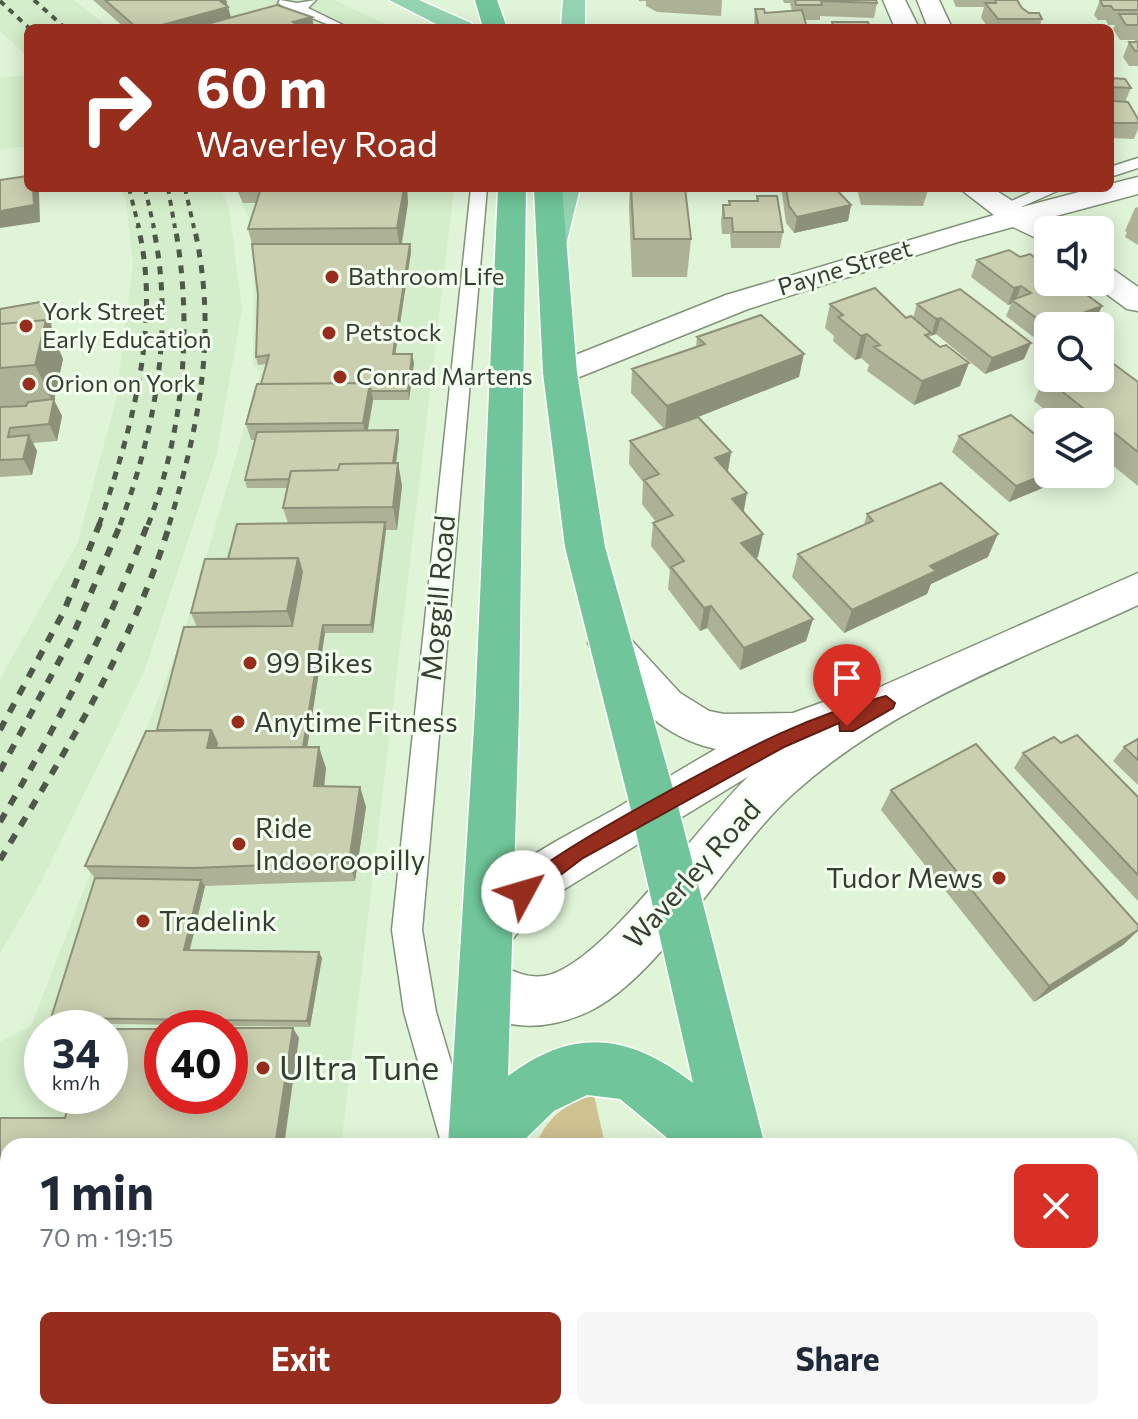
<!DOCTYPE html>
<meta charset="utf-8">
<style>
:root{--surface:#fff;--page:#f6f6f7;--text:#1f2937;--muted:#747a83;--accent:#972d1d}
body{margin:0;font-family:Commissioner,sans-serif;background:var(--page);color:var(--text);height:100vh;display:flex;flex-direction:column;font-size:30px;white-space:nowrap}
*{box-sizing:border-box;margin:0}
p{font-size:26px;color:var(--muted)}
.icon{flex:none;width:44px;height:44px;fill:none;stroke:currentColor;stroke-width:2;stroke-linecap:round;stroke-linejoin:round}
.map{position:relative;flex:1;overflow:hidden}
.panel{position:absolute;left:0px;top:1138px;width:1138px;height:282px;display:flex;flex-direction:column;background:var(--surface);border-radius:24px 24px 0 0;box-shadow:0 4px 20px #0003}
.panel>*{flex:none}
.banner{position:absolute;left:24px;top:24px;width:1090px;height:168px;border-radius:12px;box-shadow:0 4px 20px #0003;background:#972d1d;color:#fff;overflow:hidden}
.fabs{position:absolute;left:1034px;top:216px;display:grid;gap:16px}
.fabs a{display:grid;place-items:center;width:80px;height:80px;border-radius:12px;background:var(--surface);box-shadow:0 4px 20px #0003;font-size:40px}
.speed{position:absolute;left:24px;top:1010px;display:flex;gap:16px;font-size:40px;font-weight:700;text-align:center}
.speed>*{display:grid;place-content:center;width:104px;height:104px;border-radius:50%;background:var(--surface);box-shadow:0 4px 20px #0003;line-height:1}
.speed small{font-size:20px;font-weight:400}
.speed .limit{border:12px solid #d22;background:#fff;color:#111}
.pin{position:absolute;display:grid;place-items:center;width:68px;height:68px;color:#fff;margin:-82px -34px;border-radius:50% 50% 50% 0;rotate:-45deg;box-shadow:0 0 8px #0007}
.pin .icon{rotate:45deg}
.me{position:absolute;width:88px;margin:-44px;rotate:51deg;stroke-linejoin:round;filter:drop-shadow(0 0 6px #0008)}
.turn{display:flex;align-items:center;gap:28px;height:168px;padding:0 40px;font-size:36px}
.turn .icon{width:104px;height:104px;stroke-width:2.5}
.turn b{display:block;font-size:56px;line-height:68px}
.round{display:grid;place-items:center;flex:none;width:84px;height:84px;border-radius:12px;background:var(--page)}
.headline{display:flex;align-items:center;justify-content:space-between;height:136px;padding:0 40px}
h1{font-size:48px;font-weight:700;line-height:60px}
.button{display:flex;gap:16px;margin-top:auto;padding:16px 40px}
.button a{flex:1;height:92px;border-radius:12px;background:var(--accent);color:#fff;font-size:32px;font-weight:700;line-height:92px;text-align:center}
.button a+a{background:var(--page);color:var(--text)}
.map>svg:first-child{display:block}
</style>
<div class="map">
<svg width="1138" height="1419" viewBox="0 0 1138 1419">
<rect width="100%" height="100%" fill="#e0f4d8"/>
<path fill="#d4edca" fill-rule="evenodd" d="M0 0H74L109 28H28V57L0 31Z
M93 0H334L394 28H125Z
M28 75V146L0 150V78Z
M120 188H221L229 209 242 309 216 457 144 672 37 890 0 953V679L77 544 116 400 133 264 126 200Z
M236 188H454L341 1146H8V1412H313L312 1419H0V1042L31 1026 184 632 261 372 253 365 254 230ZM42 1028H110V1096H42ZM162 1028H230V1096H162Z"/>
<path fill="#cfc291" d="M594 1095 604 1140 614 1146H535C548 1117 564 1104 594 1095Z
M515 1412H702L704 1419H515Z"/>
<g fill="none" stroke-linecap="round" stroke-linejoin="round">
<g stroke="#809278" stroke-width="3">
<path id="service" d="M280 0 297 3 316 0 308 8 349 28C327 28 318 18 299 14 288 12 243 28 222 28L286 8 278 3Z
M1138 158V168L1110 177V167Z
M471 188H487L422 930 436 1012 476 1146H442L404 1012 392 930Z
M1040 188H1064L1021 207 1015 208 1007 203Z"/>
</g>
<g stroke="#809278" stroke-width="3">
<path id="minor" d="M883 0H905L919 28H895Z
M917 0H939L952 28H928Z
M1138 177V194L1041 220 1049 228 1044 234 1034 237 1013 227 958 242 748 309 572 380 560 383 548 380 543 373 548 366 726 295 994 215 959 188H992L1022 207 1094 188H1110V184Z
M1100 266 1111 268 1138 287V311L1127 309 1090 282H1100Z"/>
</g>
<g stroke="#809278" stroke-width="3">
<path id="tertiary" d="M1138 573V605C1020 660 891 705 794 793 728 852 665 972 592 1010 548 1032 484 1037 461 984L468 966 487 959C506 967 523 979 544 976 601 968 702 819 749 776L563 890 524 925 506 947 488 954 470 947 463 930C490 869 560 840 615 809 649 790 682 768 716 749 659 737 630 698 594 654L588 643 594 632 609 627 624 632 680 693 709 711 724 714 793 713 826 701 842 707 871 691Z"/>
</g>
<g stroke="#fff" stroke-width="3">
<path id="primary" d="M389 0H419L471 23 475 28H444Z
M563 0H585V28H561Z
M552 188H580L567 241 563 247H541L537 241Z"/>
</g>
<g stroke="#fff" stroke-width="3">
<path id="trunk" d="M475 0H497L507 28H483Z
M498 188H526L519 711 508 1076C574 1026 630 1034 693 1083L631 810 565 547 543 373 534 188H562L577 373 605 547 679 810 765 1146H677L620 1099 587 1095 554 1111 518 1146H448L475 711Z
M431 1412H497V1419H431Z
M769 1412H835L836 1419H770Z"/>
</g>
<use href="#service" fill="#fff" fill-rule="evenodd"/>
<use href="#minor" fill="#fff" fill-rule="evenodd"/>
<use href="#tertiary" fill="#fff" fill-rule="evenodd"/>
<use href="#primary" fill="#94d4b3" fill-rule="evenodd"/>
<use href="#trunk" fill="#70c69a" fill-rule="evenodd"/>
<path stroke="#4e574a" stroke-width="4" stroke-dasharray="6 6" stroke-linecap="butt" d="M34 0 65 28
M0 1 29 28
M129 188 139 228
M145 188 154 228
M168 188 175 228
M185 188 194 228"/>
<path stroke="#4e574a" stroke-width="5" stroke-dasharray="8 8" stroke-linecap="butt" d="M99 525C131 431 162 325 138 226
M120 525C155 430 175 327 153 226
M148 525C184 431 193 324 175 226
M169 525C200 423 218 332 194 226"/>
<path stroke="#4e574a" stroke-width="6" stroke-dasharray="10 10" stroke-linecap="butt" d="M0 730 64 611 100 523
M0 771 72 637 121 523
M0 822C57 725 108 628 148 523
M0 860C64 753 134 643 170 523"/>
</g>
<path fill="#adb296" d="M93 0H226L231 17H312L314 28H125Z
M639 0H722L721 16 657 12 646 6V1H639Z
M783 0H876L877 3 874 18 820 16V20H805L807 28H754L755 9 765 13 792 11 790 3H784Z
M953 0H1017L1022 8 1029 13 1042 19 1039 28H989L981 18 984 7H956Z
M1100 0H1138V66H1129L1123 57 1129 42H1134L1135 40H1120L1113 29 1115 25H1108L1106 20H1098L1094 15Z
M1110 78 1131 88 1125 102 1138 119V129L1134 139 1110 138Z
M236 188H407L408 203 402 244H410L411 252 395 354H412L414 363 409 400H373L368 430 399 438 396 463H398L402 486 397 530H386L373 633H325L307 747 326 768 324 786 360 787 366 807 355 881 205 886 190 950 322 958 310 1027 57 1023 51 1018 95 878 85 866 157 730 197 627 191 613 228 559 288 523 283 508 288 488H247L245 480 255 440H251L246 424 261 384 266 364 258 365 256 357 258 295 252 244 248 229 256 203H243Z
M630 188H685L691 239 687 277H632L629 207Z
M782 188H835L851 205 848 221 794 233 786 223 782 193Z
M857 188H927L928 190 923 206 861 205Z
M757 196 783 232 780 248H731L730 234H722L721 221 723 205H729V201H756Z
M1138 207V245L1125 237 1127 232 1125 231 1135 208Z
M977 260 1095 322 1048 326V339L1040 342 1006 316 1011 304 1008 305 971 277Z
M830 304 906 318H913L917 304 1024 359 985 374 936 334 930 336 929 339 960 386 914 405 867 371 869 365 861 358 855 360 833 341 834 336 825 328Z
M0 309 50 310 52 333 63 359 54 400 62 416 57 441 33 443 37 451 32 475 0 477Z
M697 337 799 377 698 417 731 452 728 471 744 512 758 557 755 558 813 619 806 641 740 670 707 628 700 631 668 589 670 570 651 546 653 523 656 522 642 504 643 482 629 464 630 441 664 429 631 393 632 369 696 347Z
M1044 377 1138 382V486L1100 455V422H1060L1034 401Z
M959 436 1062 480 1009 502 952 452Z
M867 514 988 557 931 584 927 594 844 633 792 577 798 554 864 525Z
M1138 738V785L1113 761 1124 747Z
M1061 743 1138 797V901L1014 768 1023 753Z
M891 790 1138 925V931L1123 945 1034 1002 881 810Z"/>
<path fill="#8d917a" d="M215 0H226L232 22 210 28H151Z
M312 17 314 28H294L293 22Z
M33 188H38L39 192 40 222 0 228V211Z
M404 188H407L408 203 400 252 397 228Z
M851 205 848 221 794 233 797 217Z
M410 244 411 252 394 363 393 354Z
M1021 286 1015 302 1012 300 1011 304 1008 305 1014 288Z
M46 301 50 310 52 333 63 359 54 400 62 416 57 441 49 424 53 403 35 365Z
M1102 306 1095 322 1085 326H1048V339L1040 342 1047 326Z
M941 318 936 334 931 336 936 319Z
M867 334 861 358 855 360 861 336Z
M1031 343 1024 359 985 374 992 358Z
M412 354 414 363 409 400 408 391Z
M804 354 799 377 665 430 667 406Z
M969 363 960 386 914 405 922 381Z
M370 383 373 400 366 439 363 423Z
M398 430 399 438 393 487 391 478Z
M29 435 37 451 32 475 23 459Z
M731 452 727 476 715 458Z
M398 463 402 486 397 530 393 507Z
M1048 473V474H1065L1062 480 1009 502 1016 486Z
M747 493 743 516 732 499Z
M385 522 386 530 373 633 371 625Z
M763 534 758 557 737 566 741 543Z
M998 534 988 557 931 584 927 594 844 633 852 610 930 566Z
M298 558 304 581 295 634 287 611Z
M711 606 707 628 700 631 704 608Z
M813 619 806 641 740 670 744 648Z
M323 625 325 633 304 768 301 760Z
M211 730 221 751 207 748Z
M319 747 326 768 322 806 314 786Z
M360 787 366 807 355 881 349 862Z
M201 880 205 886 188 956 184 950Z
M1138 930 1123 945 1034 1002 1049 986Z
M319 952 322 958 310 1027 307 1021Z
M293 1028 299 1038 284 1146H275Z
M236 1412H246L245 1419H235Z"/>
<path fill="#c9cfaf" stroke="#8d917a" stroke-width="2" d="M105 0H219L228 7 151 28H137Z
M795 0H876L877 3 821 1 822 5H796Z
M995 0H1017L1022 8 1029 13H1039L1042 19H998L985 3H996Z
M1100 0H1138V10H1114L1111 6H1103Z
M277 5 312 17 293 22 301 28H192Z
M755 9H764L765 13 802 10 807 28H759Z
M1119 14H1138V25H1126Z
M832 22H868L870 28H834Z
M1129 42H1138V51H1135Z
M1110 78 1125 79 1131 88 1110 87Z
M1110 97 1113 101 1128 102 1138 119V123H1110Z
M28 176V188H33L34 205 0 211V180Z
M261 188H404L397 228 248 229Z
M631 188H685L691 239H634Z
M786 188H835L851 205 797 217 789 206Z
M865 188H927L928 190 865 189Z
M757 196H777L783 232H733L732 218H724L723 205H730L729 201H758Z
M252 244H410L393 354H412L408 391H371L370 383 261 384 269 355 256 357 258 295Z
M1009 250 1020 257 1030 254 1048 267V282H1069L1102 306 1047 326 1012 300 1031 293 1021 286 1014 288 977 260Z
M875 288 906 318 911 316 931 333 925 335 940 347 946 345 969 363 922 381 874 347 880 345 867 334 861 336 838 317 843 315 830 304Z
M960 289 1031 343 992 358 941 318 936 319 917 304Z
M46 301 48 324 46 320 0 324V309Z
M761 315 804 354 667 406 632 369 705 344 697 337Z
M46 320 35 365 0 368V324Z
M1103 356 1138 382V452L1044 377 1048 376V378H1100V357Z
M370 383 363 423 246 424 257 384Z
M54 399 49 424 10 428 8 437 29 435 23 459 0 460V407L26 406 28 402Z
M1011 415 1048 445V473L1016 486 959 436Z
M698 417 731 452 715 458 747 493 732 499 763 534 741 543 813 619 744 648 711 606 704 608 671 567 684 561 653 523 673 515 644 480 659 474 630 441Z
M398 430 393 463 340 464 338 470 291 471 289 479 245 480 257 432Z
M398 463 393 507 283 508 291 471 338 470 340 464Z
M941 483 998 534 930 566 936 571 852 610 798 554 873 521 867 514Z
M385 522 371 625H323L303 747 216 748 217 743 211 730H157L184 627 292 626 302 572 298 558 228 559 237 524Z
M298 558 287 611 191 613 205 559Z
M211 730 207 748 319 747 314 786 360 787 349 862 194 868 85 866 146 731Z
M1077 735 1138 797V875L1023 753 1054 737 1061 743Z
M1138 739V760L1124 747Z
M976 744 1138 925V930L1049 986 891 790Z
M95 878 201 880 184 950 319 952 307 1021 51 1018Z
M230 1028H293L275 1146H8V1412H236L235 1419H0V1118H65L71 1096H110V1029H162V1096H230Z"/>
<path fill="#972d1d" stroke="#621d13" stroke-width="2" d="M886 696 895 703 893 708 853 731H840L839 723 784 747 583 858 530 898H516L513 892 516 885C567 847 622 817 678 786 750 747 807 716 886 696Z"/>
<g fill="#972d1d" stroke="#f2ffee" stroke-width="3">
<circle cx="332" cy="277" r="8"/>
<circle cx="26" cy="326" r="8"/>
<circle cx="329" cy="333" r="8"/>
<circle cx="340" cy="377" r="8"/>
<circle cx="29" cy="384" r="8"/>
<circle cx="250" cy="663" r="8"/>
<circle cx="238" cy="722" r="8"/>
<circle cx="239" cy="844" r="8"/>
<circle cx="999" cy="878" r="8"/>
<circle cx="143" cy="921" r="8"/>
<circle cx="263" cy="1068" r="8"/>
</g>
<g text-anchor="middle" stroke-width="6" stroke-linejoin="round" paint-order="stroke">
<g font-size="24" fill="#363e33" stroke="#f2ffee">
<text transform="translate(845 268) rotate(-17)" y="8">Payne Street</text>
</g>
<g font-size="24" fill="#363e33" stroke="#f2ffee" text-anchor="start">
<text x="348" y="285">Bathroom Life</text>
<text x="42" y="320">York Street<tspan x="42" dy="28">Early Education</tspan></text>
<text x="345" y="341">Petstock</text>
<text x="356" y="385">Conrad Martens</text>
<text x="45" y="392">Orion on York</text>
</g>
<g font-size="28" fill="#363e33" stroke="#f2ffee">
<text transform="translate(438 598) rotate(-85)" y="10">Moggill Road</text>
<text transform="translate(692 874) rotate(-48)" y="10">Waverley Road</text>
</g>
<g font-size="28" fill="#363e33" stroke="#f2ffee" text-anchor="start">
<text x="266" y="673">99 Bikes</text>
<text x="254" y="732">Anytime Fitness</text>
<text x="255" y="838">Ride<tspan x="255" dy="32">Indooroopilly</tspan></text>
<text x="983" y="888" text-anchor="end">Tudor Mews</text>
<text x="159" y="931">Tradelink</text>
</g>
<g font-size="34" fill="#363e33" stroke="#f2ffee" text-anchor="start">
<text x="279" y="1080">Ultra Tune</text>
</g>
</g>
</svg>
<div class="fabs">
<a><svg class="icon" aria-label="sound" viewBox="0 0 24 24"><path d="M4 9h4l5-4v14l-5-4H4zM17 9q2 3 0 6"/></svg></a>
<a><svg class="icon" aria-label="search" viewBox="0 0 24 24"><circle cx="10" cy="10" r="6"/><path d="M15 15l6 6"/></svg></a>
<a><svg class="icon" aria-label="layers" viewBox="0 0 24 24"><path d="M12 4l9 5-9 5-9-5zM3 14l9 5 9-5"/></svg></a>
</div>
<div class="speed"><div>34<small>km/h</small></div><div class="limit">40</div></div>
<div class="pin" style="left:847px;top:726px;background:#d93025"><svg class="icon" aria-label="arrive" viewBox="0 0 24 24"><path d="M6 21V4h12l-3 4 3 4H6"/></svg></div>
<svg class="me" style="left:523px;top:892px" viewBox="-20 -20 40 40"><circle r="19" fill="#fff"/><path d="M0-13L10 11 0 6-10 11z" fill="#972d1d"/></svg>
<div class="banner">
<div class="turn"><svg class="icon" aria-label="right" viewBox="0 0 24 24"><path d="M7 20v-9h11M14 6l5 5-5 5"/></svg><div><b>60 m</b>Waverley Road</div></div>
</div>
<section class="panel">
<div class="headline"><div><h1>1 min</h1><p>70 m · 19:15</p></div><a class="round" style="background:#d93025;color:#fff"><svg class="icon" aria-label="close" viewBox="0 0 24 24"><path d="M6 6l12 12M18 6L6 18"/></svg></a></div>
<div class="button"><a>Exit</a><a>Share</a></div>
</section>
</div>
